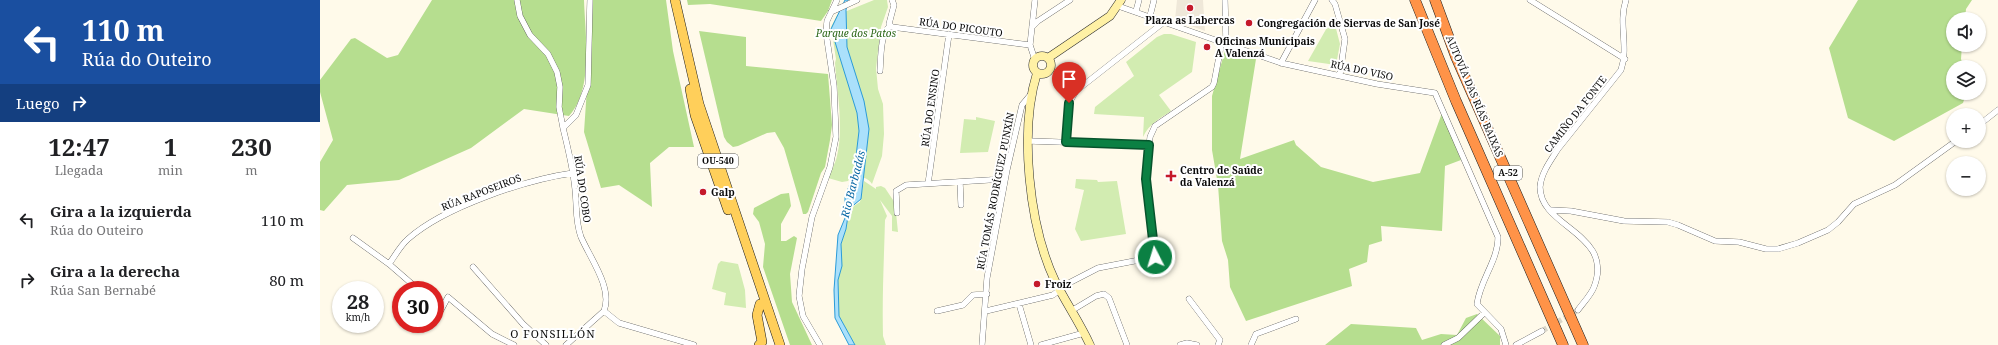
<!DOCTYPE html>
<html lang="es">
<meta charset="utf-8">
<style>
:root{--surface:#fff;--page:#f2f2f2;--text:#202124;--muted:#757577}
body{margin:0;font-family:"Noto Serif",serif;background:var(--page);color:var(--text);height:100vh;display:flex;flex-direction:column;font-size:15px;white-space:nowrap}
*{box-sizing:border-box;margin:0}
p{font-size:13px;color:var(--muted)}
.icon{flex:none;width:22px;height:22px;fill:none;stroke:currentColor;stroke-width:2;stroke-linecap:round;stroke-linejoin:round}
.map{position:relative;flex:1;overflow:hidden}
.side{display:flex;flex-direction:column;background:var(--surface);width:320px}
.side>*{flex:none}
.guide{background:#1a4fa0;color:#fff;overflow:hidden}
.fabs{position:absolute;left:1626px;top:12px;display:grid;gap:8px}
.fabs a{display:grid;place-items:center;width:40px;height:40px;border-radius:50%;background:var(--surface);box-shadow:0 1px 3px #0004;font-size:20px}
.speed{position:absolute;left:12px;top:281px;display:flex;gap:8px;font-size:20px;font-weight:700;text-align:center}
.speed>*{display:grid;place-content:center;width:52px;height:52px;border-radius:50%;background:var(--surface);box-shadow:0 1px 3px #0004;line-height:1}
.speed small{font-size:10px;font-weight:400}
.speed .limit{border:6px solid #d22;background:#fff;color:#111}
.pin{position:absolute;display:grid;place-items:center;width:34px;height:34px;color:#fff;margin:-41px -17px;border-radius:50% 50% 50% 0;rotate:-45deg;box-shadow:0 0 4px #0007}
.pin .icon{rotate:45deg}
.me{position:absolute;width:44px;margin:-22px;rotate:355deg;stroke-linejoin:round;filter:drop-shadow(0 0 3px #0008)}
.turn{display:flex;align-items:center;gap:14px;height:84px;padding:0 16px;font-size:18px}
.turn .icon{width:52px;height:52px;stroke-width:2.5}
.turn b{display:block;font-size:28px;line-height:34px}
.then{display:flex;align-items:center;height:38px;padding:0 16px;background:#0003;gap:8px;font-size:15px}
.eta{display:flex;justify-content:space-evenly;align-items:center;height:68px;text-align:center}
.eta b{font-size:24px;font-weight:700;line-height:28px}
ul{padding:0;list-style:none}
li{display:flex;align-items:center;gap:12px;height:60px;padding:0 16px}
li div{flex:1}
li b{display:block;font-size:15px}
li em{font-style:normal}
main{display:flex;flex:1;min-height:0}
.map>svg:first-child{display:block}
</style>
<main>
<section class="side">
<div class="guide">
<div class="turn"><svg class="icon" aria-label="left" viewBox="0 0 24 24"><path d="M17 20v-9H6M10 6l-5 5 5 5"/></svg><div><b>110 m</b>Rúa do Outeiro</div></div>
<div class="then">Luego<svg class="icon" aria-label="right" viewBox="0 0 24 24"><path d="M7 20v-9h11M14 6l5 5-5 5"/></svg></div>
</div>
<div class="eta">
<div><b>12:47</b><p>Llegada</p></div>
<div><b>1</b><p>min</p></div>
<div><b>230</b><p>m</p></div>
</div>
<ul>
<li><svg class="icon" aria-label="left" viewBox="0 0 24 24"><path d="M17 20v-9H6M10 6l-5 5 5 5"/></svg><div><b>Gira a la izquierda</b><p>Rúa do Outeiro</p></div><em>110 m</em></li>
<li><svg class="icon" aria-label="right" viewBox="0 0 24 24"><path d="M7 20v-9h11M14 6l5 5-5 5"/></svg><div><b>Gira a la derecha</b><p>Rúa San Bernabé</p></div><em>80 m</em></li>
</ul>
</section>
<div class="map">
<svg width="1678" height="345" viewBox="0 0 1678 345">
<rect width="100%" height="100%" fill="#fffaea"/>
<path fill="#d2ecb1" d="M554 0H567L568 7 561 27 556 68 558 89 563 104 564 134 562 156 552 184C548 177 540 177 532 175L528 181 522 182 508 178C511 170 515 165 517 156 524 127 517 92 515 63L516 59 511 27 517 15Z
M1013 17 1020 44 1016 65 988 61Z
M844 34H851L876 42 872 72 839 95 851 111C839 119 829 124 823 137L824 117 774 114 775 107 814 76 806 62 837 37Z
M656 117 675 121 668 152 640 153 644 119 656 120Z
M756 179 777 180 778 182 797 181 806 234 761 241 755 229 764 190 755 188Z
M544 181 556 189V187L561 186 565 188 575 203 578 232 572 231V216L560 200 567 216 565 220C564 259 562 297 563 336L566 345H535L519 316 518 280 521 244 526 229 529 209 540 202Z
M401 261 418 264 425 290 426 308 404 305 406 293 392 289 398 264Z"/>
<path fill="#b6de8f" d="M112 0H264C265 34 274 89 249 116L204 109 151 148 79 180 27 185 4 211 0 210V162L13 140 0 92V80L31 39 35 38 67 58 78 55Z
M273 0H346L353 51 374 147H349L330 163 332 207 299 185 281 188 264 132Z
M367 0H512L508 11 501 21 390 4 368 5Z
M1538 0H1652L1646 9 1645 19H1633V45H1642L1641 59 1644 67H1633V93H1646L1643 103 1574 141 1528 118 1509 48Z
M379 31 426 37V66L508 74 512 125 510 140 505 167 501 173 488 212 486 214H483L481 206 464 148 455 132 447 133 418 146 413 147 407 142 404 137Z
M906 47 936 59 920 159 974 140 976 145 1001 167 1053 182 1100 173 1122 113 1141 160 1125 166 1122 231 1061 226 1062 241 1049 245 1047 262 1029 269 1032 286 926 321 910 287 908 260 902 241 898 185 892 150V96Z
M469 193 471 206 461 224V241H466L474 236 477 238 470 274 472 302 492 345H470L443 267 445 244 439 222 433 214 434 208 461 194Z
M1157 314 1180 336V345H1005L1031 324 1096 328 1102 340 1121 334 1137 335 1146 318Z"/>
<path fill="#efe8d9" d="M857 0H883L885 31 855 20Z"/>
<path fill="#aae0fb" stroke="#2b9bd8" d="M525 0H528L526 10 527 47 544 101 549 129 541 199 529 209 526 229 521 244 522 266 518 280 519 316 535 345H529L515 318 514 290 518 235 525 218V197L534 173 539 131 537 113 511 29Z"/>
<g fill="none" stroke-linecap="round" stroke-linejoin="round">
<path stroke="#dad6c9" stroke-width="5.5" stroke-dasharray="5.5 3" stroke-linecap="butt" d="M1222 331 1258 310"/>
<g stroke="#3e3e3e" stroke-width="6">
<path id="street" d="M197 0 200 16 210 35 228 54 237 72 240 87 239 107 243 128
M572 0 574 5 569 24 572 27 710 45
M715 0 710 45 715 60
M905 0 906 43
M1012 0 1015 4 1025 39 1020 74
M1210 0 1305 59
M798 6 961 63 1057 84 1115 93 1178 237C1178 261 1160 280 1157 304L1181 329 1186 345
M816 11 819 0
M511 12 537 0
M830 16 834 0
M712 27 718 21 750 0
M961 63 995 0
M560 71C561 58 560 34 570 26
M1659 125 1678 110
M709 141 829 145
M746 143 749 103 756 91 844 22
M640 182 641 205
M608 184 629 34
M1231 210 1251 211 1304 221 1348 222 1358 225 1395 241 1419 242 1446 249H1458L1478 243 1508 230 1518 222 1534 204 1575 185 1636 141
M577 213 576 191 586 185 685 179
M33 238 69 264 99 290
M69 264C75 256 80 246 88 239 124 207 205 180 253 173
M153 267 203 324 226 345
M869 299 900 340 898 345
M115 304 121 310 128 297 172 334 194 345
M699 304 711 345
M1258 310C1263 303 1271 295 1274 287 1295 233 1220 228 1220 187 1221 173 1231 160 1238 149L1301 70C1309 47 1298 23 1306 0
M284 311 299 323 374 345
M617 311 643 305 653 295 667 294
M666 311 733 295 747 284 778 268 835 257 826 179 830 137 835 126 892 87 894 83 902 41
M751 311 776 296 784 294 789 298 807 345
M246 345 284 311C293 288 270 258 261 237 255 221 257 206 255 189 253 168 248 148 243 128L256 115 268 85 270 0
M500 345 483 316 479 296 482 269 492 217 510 167 516 137 514 86 506 33 507 21 517 0
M662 345 667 278 687 170 702 105 712 93
M721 345 764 333
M860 345 867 343 877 345
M931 345 936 334 976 319
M1124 345 1138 338 1164 313
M1196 345 1222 331"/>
</g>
<g stroke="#2d2d2d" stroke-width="9">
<path id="secondary" d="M713 65a9 9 0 1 1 18 0a9 9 0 1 1-18 0Z
M728 58 790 16 801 0
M717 73C699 131 709 226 735 281 746 303 760 323 770 345"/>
</g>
<g stroke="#1c1c1c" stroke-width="10">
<path id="primary" d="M355 0 379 104 460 345
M370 89 375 115 408 210
M439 345 442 342 437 315 440 304"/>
</g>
<g stroke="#1c1c1c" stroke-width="11">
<path id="highway" d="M1095 0 1136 101 1243 345
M1115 0 1136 57 1263 345"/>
</g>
<use href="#street" stroke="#fff" stroke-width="5.5"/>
<use href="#secondary" stroke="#fff1a5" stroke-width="8"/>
<use href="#primary" stroke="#ffcf5a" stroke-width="9"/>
<use href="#highway" stroke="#ff9348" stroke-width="10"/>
</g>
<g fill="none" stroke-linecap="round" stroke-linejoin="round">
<g stroke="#07532c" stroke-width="10">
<path id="route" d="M749 103 746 142 829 145 826 179 835 257"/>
</g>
<use href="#route" stroke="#0b8043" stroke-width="7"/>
</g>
<g fill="#c5192a" stroke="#fff" stroke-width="1.5">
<circle cx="870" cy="8" r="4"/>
<circle cx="929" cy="23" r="4"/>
<circle cx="887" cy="47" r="4"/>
<path d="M849 170h4v4h4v4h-4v4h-4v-4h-4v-4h4z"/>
<circle cx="383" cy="192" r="4"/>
<circle cx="717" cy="284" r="4"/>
</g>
<g text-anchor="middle" stroke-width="4" stroke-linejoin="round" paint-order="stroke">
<g fill="#fff" stroke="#545454" stroke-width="1">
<rect x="378" y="154" width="40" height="14" rx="3"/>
<rect x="1174" y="166" width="28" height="14" rx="3"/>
</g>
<g font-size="9" font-weight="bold" fill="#0b0b0b">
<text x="398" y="164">OU-540</text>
<text x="1188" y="176">A-52</text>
</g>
<g font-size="10" font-weight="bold" fill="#0b0b0b" stroke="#fff" text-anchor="start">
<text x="870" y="24" text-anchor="middle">Plaza as Labercas</text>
<text x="937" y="27">Congregación de Siervas de San José</text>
<text x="895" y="45">Oficinas Municipais<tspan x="895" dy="12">A Valenzá</tspan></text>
<text x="860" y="174">Centro de Saúde<tspan x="860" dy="12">da Valenzá</tspan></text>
<text x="391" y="196">Galp</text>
<text x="725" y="288">Froiz</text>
</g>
<g font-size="10" fill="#0b0b0b" stroke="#fff">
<text transform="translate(641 27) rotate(8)" y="4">RÚA DO PICOUTO</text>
<text transform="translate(1042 70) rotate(12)" y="4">RÚA DO VISO</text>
<text transform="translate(1155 96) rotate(67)" y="4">AUTOVÍA DAS RÍAS BAIXAS</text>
<text transform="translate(610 108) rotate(-82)" y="4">RÚA DO ENSINO</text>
<text transform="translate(1255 114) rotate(-52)" y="4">CAMIÑO DA FONTE</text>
<text transform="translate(263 189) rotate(82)" y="4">RÚA DO COBO</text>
<text transform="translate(675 191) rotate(-79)" y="4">RÚA TOMÁS RODRÍGUEZ PUNXÍN</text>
<text transform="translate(161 192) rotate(-21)" y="4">RÚA RAPOSEIROS</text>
</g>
<g font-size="10" font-style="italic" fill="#2c6718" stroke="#fff">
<text x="536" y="37">Parque dos Patos</text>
</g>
<g font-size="11" font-style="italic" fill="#0c6aa6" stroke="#fff">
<text transform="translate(533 184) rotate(-76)" y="4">Rio Barbadás</text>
</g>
<g font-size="11" letter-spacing="1" fill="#0b0b0b" stroke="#fff">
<text x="233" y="338">O FONSILLÓN</text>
</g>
</g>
</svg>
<div class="fabs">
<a><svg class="icon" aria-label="sound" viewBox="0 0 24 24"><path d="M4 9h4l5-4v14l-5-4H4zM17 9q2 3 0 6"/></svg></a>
<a><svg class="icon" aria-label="layers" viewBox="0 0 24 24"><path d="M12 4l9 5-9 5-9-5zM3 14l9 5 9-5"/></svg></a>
<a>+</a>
<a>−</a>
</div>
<div class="speed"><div>28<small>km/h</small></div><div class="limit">30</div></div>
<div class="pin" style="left:749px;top:103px;background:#d93025"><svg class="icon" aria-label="arrive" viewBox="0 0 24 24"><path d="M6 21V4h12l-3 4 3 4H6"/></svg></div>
<svg class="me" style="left:835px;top:257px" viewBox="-20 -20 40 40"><circle r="17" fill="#0b8043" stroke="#fff" stroke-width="3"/><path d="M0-11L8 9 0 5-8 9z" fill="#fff"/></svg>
</div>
</main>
